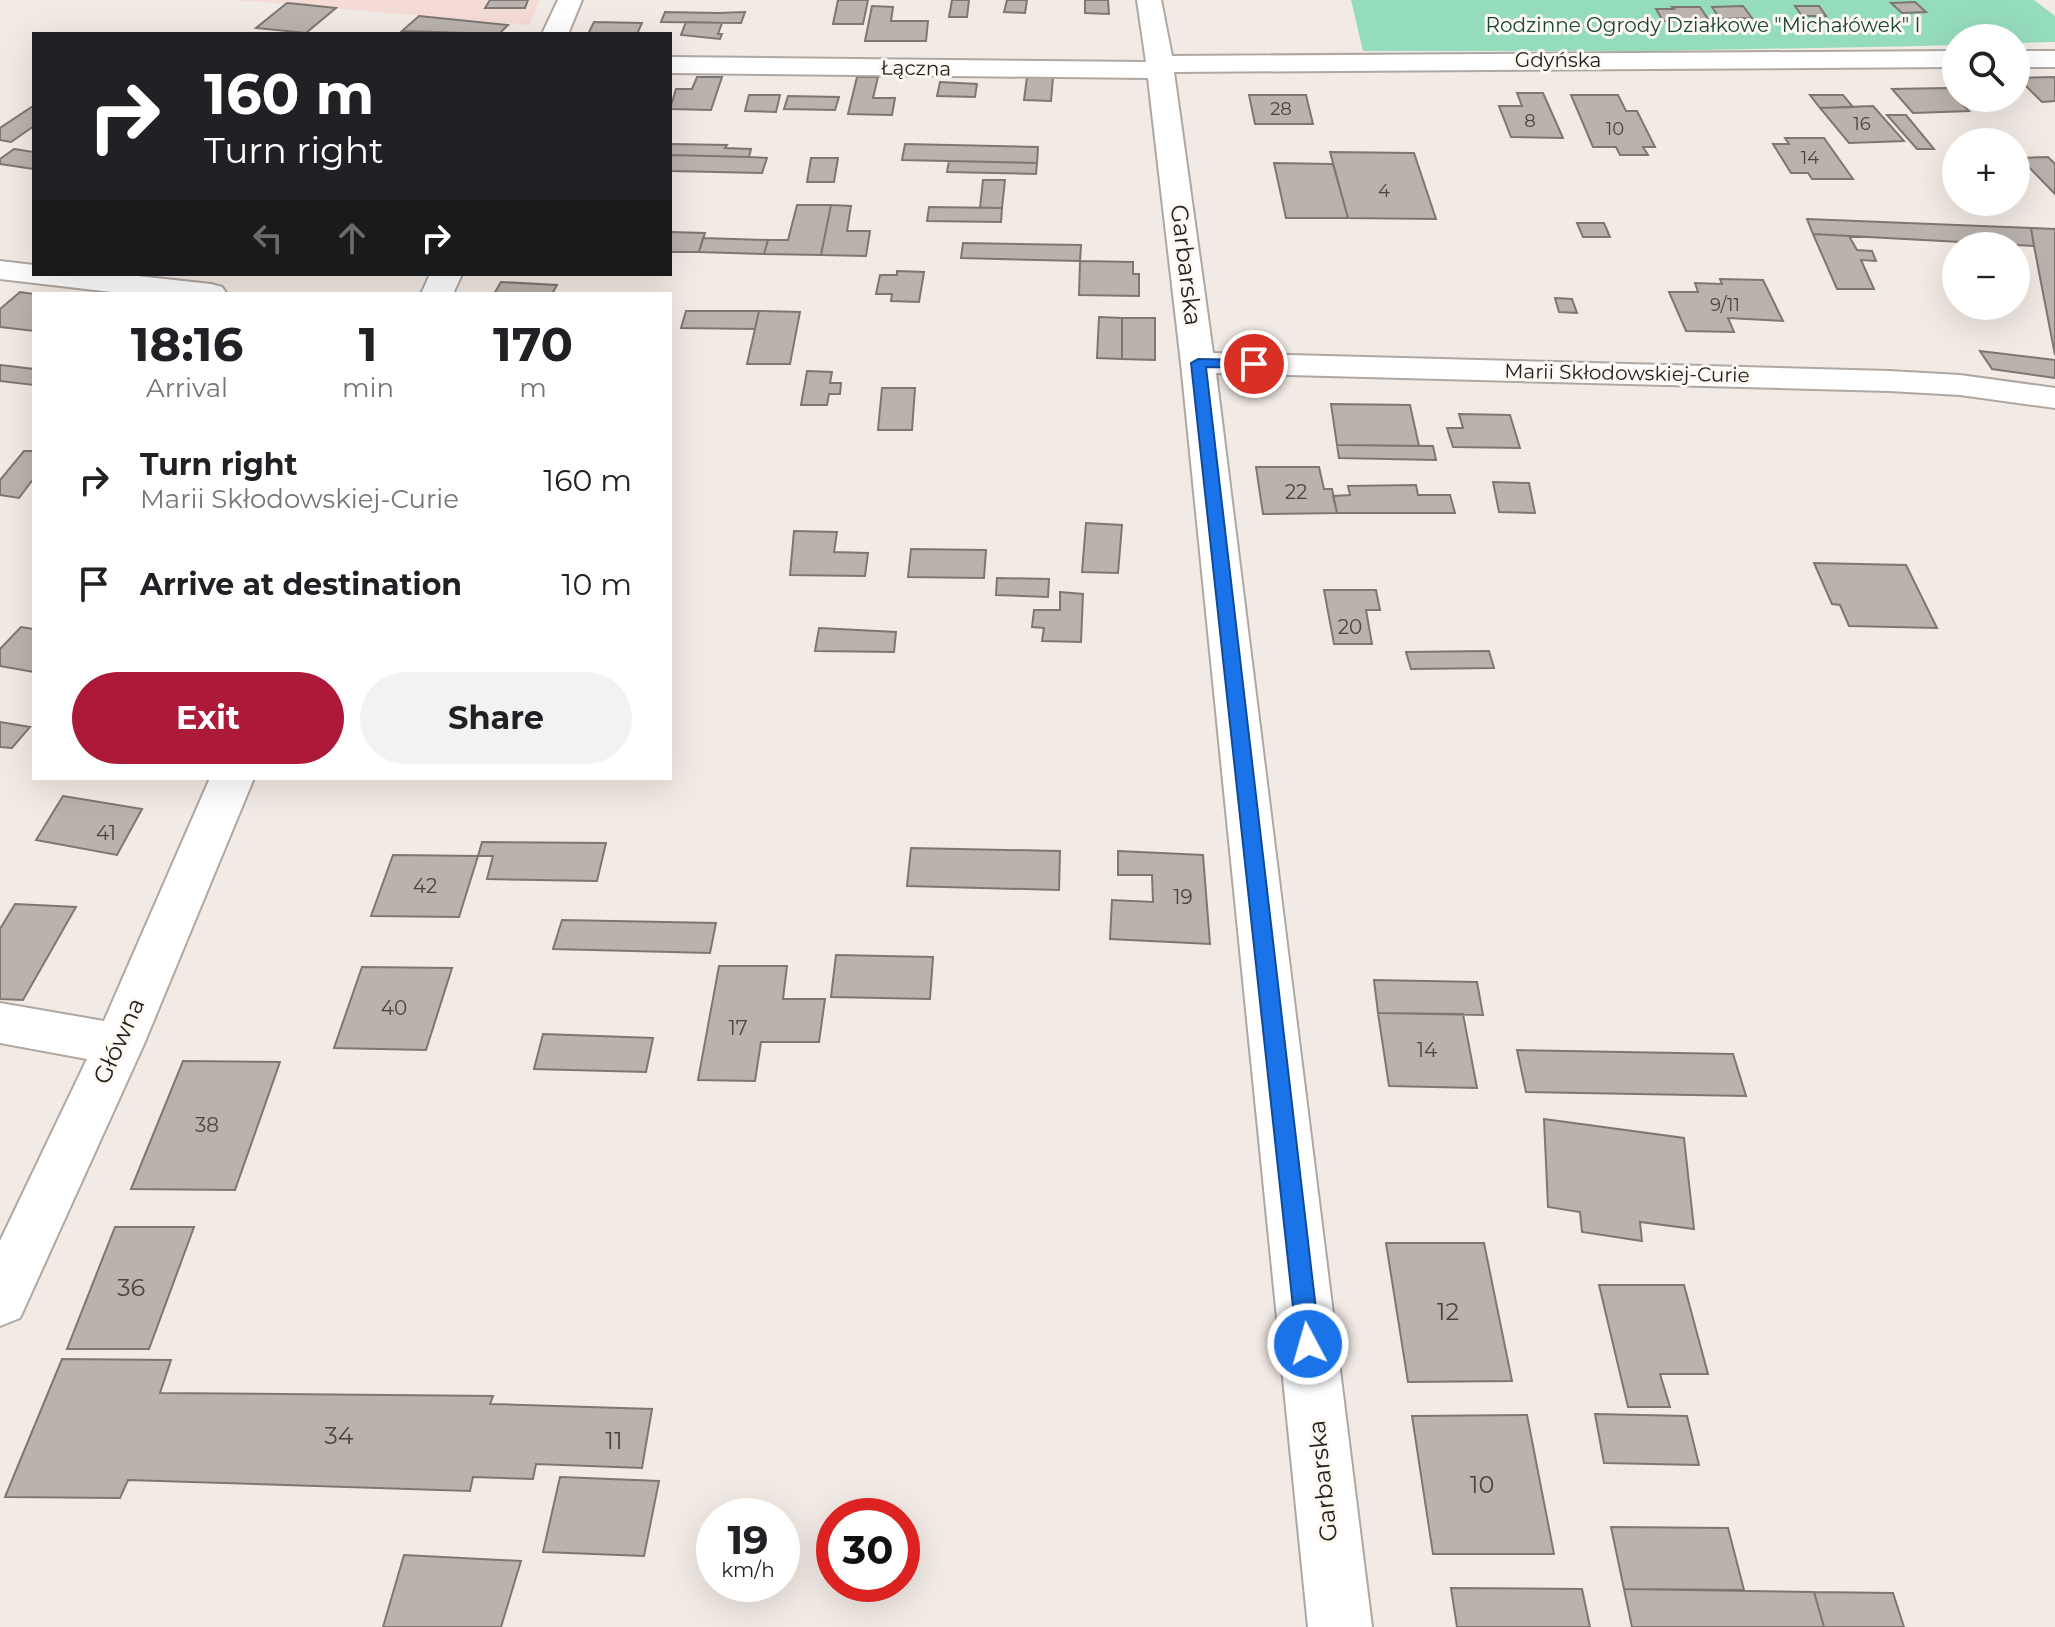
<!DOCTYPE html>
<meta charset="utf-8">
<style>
:root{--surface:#fff;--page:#f2f2f2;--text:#202124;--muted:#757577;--accent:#ad1938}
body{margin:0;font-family:Montserrat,sans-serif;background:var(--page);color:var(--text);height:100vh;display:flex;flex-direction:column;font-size:30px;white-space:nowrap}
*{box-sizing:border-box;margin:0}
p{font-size:26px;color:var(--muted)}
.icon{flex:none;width:44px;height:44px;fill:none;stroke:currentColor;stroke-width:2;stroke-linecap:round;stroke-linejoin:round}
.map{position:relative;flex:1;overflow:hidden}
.sheet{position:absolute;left:32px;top:292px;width:640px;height:488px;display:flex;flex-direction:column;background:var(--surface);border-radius:0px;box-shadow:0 8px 32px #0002}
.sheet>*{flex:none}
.banner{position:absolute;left:32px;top:32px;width:640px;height:244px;border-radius:0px;box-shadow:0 8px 32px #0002;background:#202124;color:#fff;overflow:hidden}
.buttons{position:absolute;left:1942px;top:24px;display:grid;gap:16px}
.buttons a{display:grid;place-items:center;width:88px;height:88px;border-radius:50%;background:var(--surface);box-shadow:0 8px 32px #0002;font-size:40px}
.speed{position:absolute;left:696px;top:1498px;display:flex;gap:16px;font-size:40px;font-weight:700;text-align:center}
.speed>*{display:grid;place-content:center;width:104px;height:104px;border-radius:50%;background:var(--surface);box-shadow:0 8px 32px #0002;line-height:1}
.speed small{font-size:20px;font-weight:400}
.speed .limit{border:12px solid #d22;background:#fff;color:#111}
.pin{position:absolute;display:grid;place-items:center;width:68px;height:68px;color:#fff;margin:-34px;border:4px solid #fff;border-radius:50%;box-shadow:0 2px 8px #0007}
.me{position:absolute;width:88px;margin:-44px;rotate:354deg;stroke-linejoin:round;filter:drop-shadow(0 0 6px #0008)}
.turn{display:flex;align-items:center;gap:28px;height:168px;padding:0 40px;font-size:36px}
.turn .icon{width:104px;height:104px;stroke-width:2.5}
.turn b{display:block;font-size:56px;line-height:68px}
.lanes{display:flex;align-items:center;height:76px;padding:0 40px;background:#0003;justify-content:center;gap:40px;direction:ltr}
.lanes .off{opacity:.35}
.eta{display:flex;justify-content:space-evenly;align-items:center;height:136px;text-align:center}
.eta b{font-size:48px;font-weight:700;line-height:56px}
.button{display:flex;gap:16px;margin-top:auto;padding:16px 40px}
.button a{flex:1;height:92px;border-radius:48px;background:var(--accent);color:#fff;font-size:32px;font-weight:700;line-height:92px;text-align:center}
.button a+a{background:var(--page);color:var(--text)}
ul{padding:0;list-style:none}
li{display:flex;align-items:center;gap:24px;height:104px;padding:0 40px}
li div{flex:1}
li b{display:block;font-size:30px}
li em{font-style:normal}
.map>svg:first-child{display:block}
</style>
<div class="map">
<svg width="2055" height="1627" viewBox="0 0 2055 1627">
<rect width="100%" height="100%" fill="#f2eae4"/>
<path fill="#f5dbd6" d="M236 0H540L529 25Z"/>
<path fill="#95dcbc" d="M1351 0H2034L2055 16V42L2016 43V38H1956V45L1923 46 1649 51H1363Z"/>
<path fill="#bab2ac" stroke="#7e7771" stroke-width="2" d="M490 0H528L525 8H485Z
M838 0H868L863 24H833Z
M952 0H969L967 17H949Z
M1007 0H1027L1025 13 1004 12Z
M1085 0H1108L1109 14 1085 13Z
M1915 2 1926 12 1902 13 1891 3Z
M287 3 298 4 336 8 306 33 256 28Z
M872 6 893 7 891 21H928L926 41H865Z
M1743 6 1752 18 1720 19 1712 7Z
M1795 6H1819L1826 16H1802Z
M1672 7H1700L1712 25H1683L1680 21H1663L1656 9H1674Z
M665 12 717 13 745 12 741 23 661 22Z
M419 16 508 25 499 34 402 31Z
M594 22 642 23 637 34H588Z
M686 22 722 23 718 34H722L720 39 681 35Z
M697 77H722L711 110 670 109 676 89H692Z
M857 77H878L873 98H895L892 115 848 114Z
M1027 77H1053L1051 101 1024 100Z
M2055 77V101L2042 102 2018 78Z
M940 82 977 84 975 97 937 96Z
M1947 88 1969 111 1913 113 1892 89Z
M1517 93H1543L1563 138 1511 137 1499 106H1522Z
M749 95H780L776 112 745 111Z
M1249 95H1306L1313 124H1255Z
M1571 95H1618L1626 111H1637L1655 147H1643L1648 155H1620L1616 147H1593Z
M1810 95H1843L1853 107 1820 108Z
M788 96 839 97 835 110 784 109Z
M33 106 34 126 11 142 0 140V128Z
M1873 106 1904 141 1849 143 1820 108Z
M1887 115H1906L1934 149H1917Z
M1785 138H1824L1853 179H1812L1808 173H1791L1773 144H1789Z
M670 144 727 145 725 148 751 149 749 157 670 155Z
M905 144 1038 147 1037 163 902 160Z
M14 149 34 152V169L0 164V159Z
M1330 152 1414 153 1436 219 1348 218Z
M670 155 749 157 767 158 762 173 670 171Z
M2048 157 2055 164V194L2020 158Z
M811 158H838L834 182H807Z
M949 161 1037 163 1036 174 947 172Z
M1274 163 1333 164 1348 218H1286Z
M983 180H1005L1002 208H980Z
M797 205H831L821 255 764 254 768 240H788Z
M831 205 851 206 847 231H870L866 256 821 255Z
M929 207 1002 208 1001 222 927 221Z
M1807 219 2031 228 2034 246 1813 234Z
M1577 223H1604L1610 237H1583Z
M2031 228 2055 229V355L2034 246Z
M670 232 705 233 699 252H670Z
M1813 234 1849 236 1857 250 1872 251 1876 261 1861 260 1874 289H1837Z
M703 238 768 240 764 254 699 252Z
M963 243 1081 245 1080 261 961 258Z
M1080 261 1133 262V274H1139V296L1079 295Z
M897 271 924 272 919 302 891 301 892 294H876L880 275H897Z
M1720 279 1763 280 1783 321 1728 318 1734 332 1686 331 1669 292H1698L1695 283 1722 284Z
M501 282 557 285 552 294H494Z
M20 292 34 294V331L0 327V309Z
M1555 298 1572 299 1577 313 1559 312Z
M686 311H759L755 329 681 328Z
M759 311 800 312 790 364H747Z
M1099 317 1122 318V359L1097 358Z
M1122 318H1155V360L1122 359Z
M1980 351 2055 360V378L1992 369Z
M0 365 34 369V385L0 381Z
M807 371 832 372 830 383H841L840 394H829L827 405H801Z
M882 388H915L912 430H878Z
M1331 404 1410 405 1419 446 1337 445Z
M1459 414 1510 415 1520 448 1453 447 1447 428H1463Z
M1337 445 1433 446 1436 460 1339 458Z
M24 451H34V478L19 498 0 495V480Z
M1256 467H1319L1324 489H1332L1337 513 1263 514Z
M1493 482 1529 483 1535 513 1499 512Z
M1416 485 1418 495H1450L1455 513H1337L1333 496 1350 495 1348 486Z
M1086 523 1122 525 1118 573 1082 572Z
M794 531 837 532 834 552 868 553 865 576 790 575Z
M911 549 986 550 984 578 908 577Z
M1814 563 1906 565 1937 628 1849 626 1840 605 1832 604Z
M997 578 1049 579 1048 597 996 595Z
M1324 590H1376L1380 610H1366L1372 644H1334Z
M1060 592 1083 594 1081 642 1042 641 1044 628 1032 627 1034 610H1060Z
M21 627 34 629V672L0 666V649Z
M819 628 896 632 894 652 815 651Z
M1489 651 1494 668 1411 669 1406 652Z
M0 722 30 727 12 748 0 747Z
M63 796 142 809 117 855 36 840Z
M482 842 606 843 597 881 487 879 493 856H478Z
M911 848 1060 851 1059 890 907 886Z
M1118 851 1203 855 1210 944 1110 939 1112 900 1153 902 1152 875H1118Z
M393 855 478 856 459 917 371 916Z
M15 904 76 907 23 1000 0 999V929Z
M562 920 716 923 710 953 553 949Z
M836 955 933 957 930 999 831 997Z
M719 966H787L783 999H825L819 1042H761L755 1081 698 1080Z
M362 967 452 968 426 1050 334 1048Z
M1374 980 1477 982 1483 1015 1378 1013Z
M1378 1013 1463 1014 1477 1088 1389 1086Z
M543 1034 653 1038 646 1072 534 1069Z
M1517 1050 1733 1054 1746 1096 1526 1092Z
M183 1061 280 1062 235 1190 131 1189Z
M1544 1119 1684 1138 1694 1229 1640 1222 1642 1241 1582 1232 1580 1212 1548 1207Z
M115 1227H194L149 1349H67Z
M1386 1243H1484L1512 1381 1408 1382Z
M1599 1285H1684L1708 1374H1660L1670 1407H1628Z
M62 1359 171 1360 160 1393 493 1396 490 1404 652 1409 642 1468 536 1464 533 1479 473 1477 470 1491 128 1480 120 1498 5 1497Z
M1595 1414 1687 1416 1699 1465 1604 1463Z
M1527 1415 1554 1554H1433L1412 1416Z
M560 1477 659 1481 644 1556 543 1552Z
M1611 1527 1728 1528 1744 1590 1624 1589Z
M404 1555 521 1561 501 1627H383Z
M1451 1588 1582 1589 1590 1627H1457Z
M1624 1589 1814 1592 1824 1627H1632Z
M1814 1592 1893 1593 1904 1627H1824Z"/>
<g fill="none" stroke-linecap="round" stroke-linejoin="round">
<g stroke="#afa7a2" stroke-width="4">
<path id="minor" d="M558 0H582L568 34H542Z
M1137 0H1161L1172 56 1956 51V67L1174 72 1213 353 1889 371 1960 375 2055 388V408L1960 395 1889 391 1216 373 1372 1627H1308L1181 363 1148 78 670 73V57L1146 62Z
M2016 51H2055V67H2016Z
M0 261 34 265V274H119L211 284 222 287 227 294H129L0 279Z
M430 274H462L453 294H421Z
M210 778H254L144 1044 20 1318 0 1326V1241L87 1059 0 1043V1003L104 1021Z"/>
</g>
<use href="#minor" fill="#fff" fill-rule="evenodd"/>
</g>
<path fill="#1a73e8" stroke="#114b97" stroke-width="2" d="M1198 359 1254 360 1261 364 1254 368 1206 367 1320 1344 1316 1352 1308 1355 1300 1352 1297 1344 1191 363Z"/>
<g text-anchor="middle" stroke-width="6" stroke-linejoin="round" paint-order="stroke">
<g font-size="18" fill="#4a4542">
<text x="1281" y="115">28</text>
<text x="1530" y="127">8</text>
<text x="1862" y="130">16</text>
<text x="1615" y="135">10</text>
<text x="1810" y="164">14</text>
<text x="1384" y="197">4</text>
<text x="1725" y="311">9/11</text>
</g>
<g font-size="20" fill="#174634" stroke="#fef8f3">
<text x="1703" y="32">Rodzinne Ogrody Działkowe "Michałówek" I</text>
</g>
<g font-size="20" fill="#24211f" stroke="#fef8f3">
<text x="1558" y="67">Gdyńska</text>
<text transform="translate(916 68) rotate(1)" y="7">Łączna</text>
<text transform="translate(1627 373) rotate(1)" y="7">Marii Skłodowskiej-Curie</text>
</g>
<g font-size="20" fill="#4a4542">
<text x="1296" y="499">22</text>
<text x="1350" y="634">20</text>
<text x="106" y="840">41</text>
<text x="425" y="893">42</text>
<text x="1183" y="904">19</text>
<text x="394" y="1015">40</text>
<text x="738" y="1035">17</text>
<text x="1427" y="1057">14</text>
<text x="207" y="1132">38</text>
</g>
<g font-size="24" fill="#24211f" stroke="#fef8f3">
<text transform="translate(1186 265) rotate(83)" y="8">Garbarska</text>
<text transform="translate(119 1041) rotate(-66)" y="8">Główna</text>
<text transform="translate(1323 1481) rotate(-96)" y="8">Garbarska</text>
</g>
<g font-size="24" fill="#4a4542">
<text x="131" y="1296">36</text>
<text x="1448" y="1320">12</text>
<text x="339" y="1444">34</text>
<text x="614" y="1449">11</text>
<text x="1482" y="1493">10</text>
</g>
</g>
</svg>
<div class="buttons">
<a><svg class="icon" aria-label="search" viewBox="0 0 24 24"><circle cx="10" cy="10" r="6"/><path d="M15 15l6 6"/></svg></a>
<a>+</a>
<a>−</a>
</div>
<div class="speed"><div>19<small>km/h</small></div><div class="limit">30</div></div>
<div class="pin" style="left:1254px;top:364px;background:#d93025"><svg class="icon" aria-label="arrive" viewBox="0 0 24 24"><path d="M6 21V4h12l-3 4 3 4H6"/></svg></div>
<svg class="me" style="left:1308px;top:1344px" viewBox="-20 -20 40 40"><circle r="17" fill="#1a73e8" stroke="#fff" stroke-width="3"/><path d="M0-11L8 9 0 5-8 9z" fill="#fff"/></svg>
<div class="banner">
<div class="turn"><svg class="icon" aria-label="right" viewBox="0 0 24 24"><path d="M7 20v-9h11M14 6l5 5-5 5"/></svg><div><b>160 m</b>Turn right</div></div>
<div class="lanes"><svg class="icon off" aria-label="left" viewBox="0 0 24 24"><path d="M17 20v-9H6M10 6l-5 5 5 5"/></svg><svg class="icon off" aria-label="ahead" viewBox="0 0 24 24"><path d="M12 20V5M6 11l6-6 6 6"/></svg><svg class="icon" aria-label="right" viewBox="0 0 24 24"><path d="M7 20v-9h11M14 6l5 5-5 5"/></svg></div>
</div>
<section class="sheet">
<div class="eta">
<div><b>18:16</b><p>Arrival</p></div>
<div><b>1</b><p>min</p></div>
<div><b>170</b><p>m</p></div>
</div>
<ul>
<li><svg class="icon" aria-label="right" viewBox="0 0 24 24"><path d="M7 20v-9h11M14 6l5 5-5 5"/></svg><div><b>Turn right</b><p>Marii Skłodowskiej-Curie</p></div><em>160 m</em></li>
<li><svg class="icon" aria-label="arrive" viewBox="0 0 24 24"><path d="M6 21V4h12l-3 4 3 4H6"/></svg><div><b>Arrive at destination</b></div><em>10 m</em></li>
</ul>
<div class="button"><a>Exit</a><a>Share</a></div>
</section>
</div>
